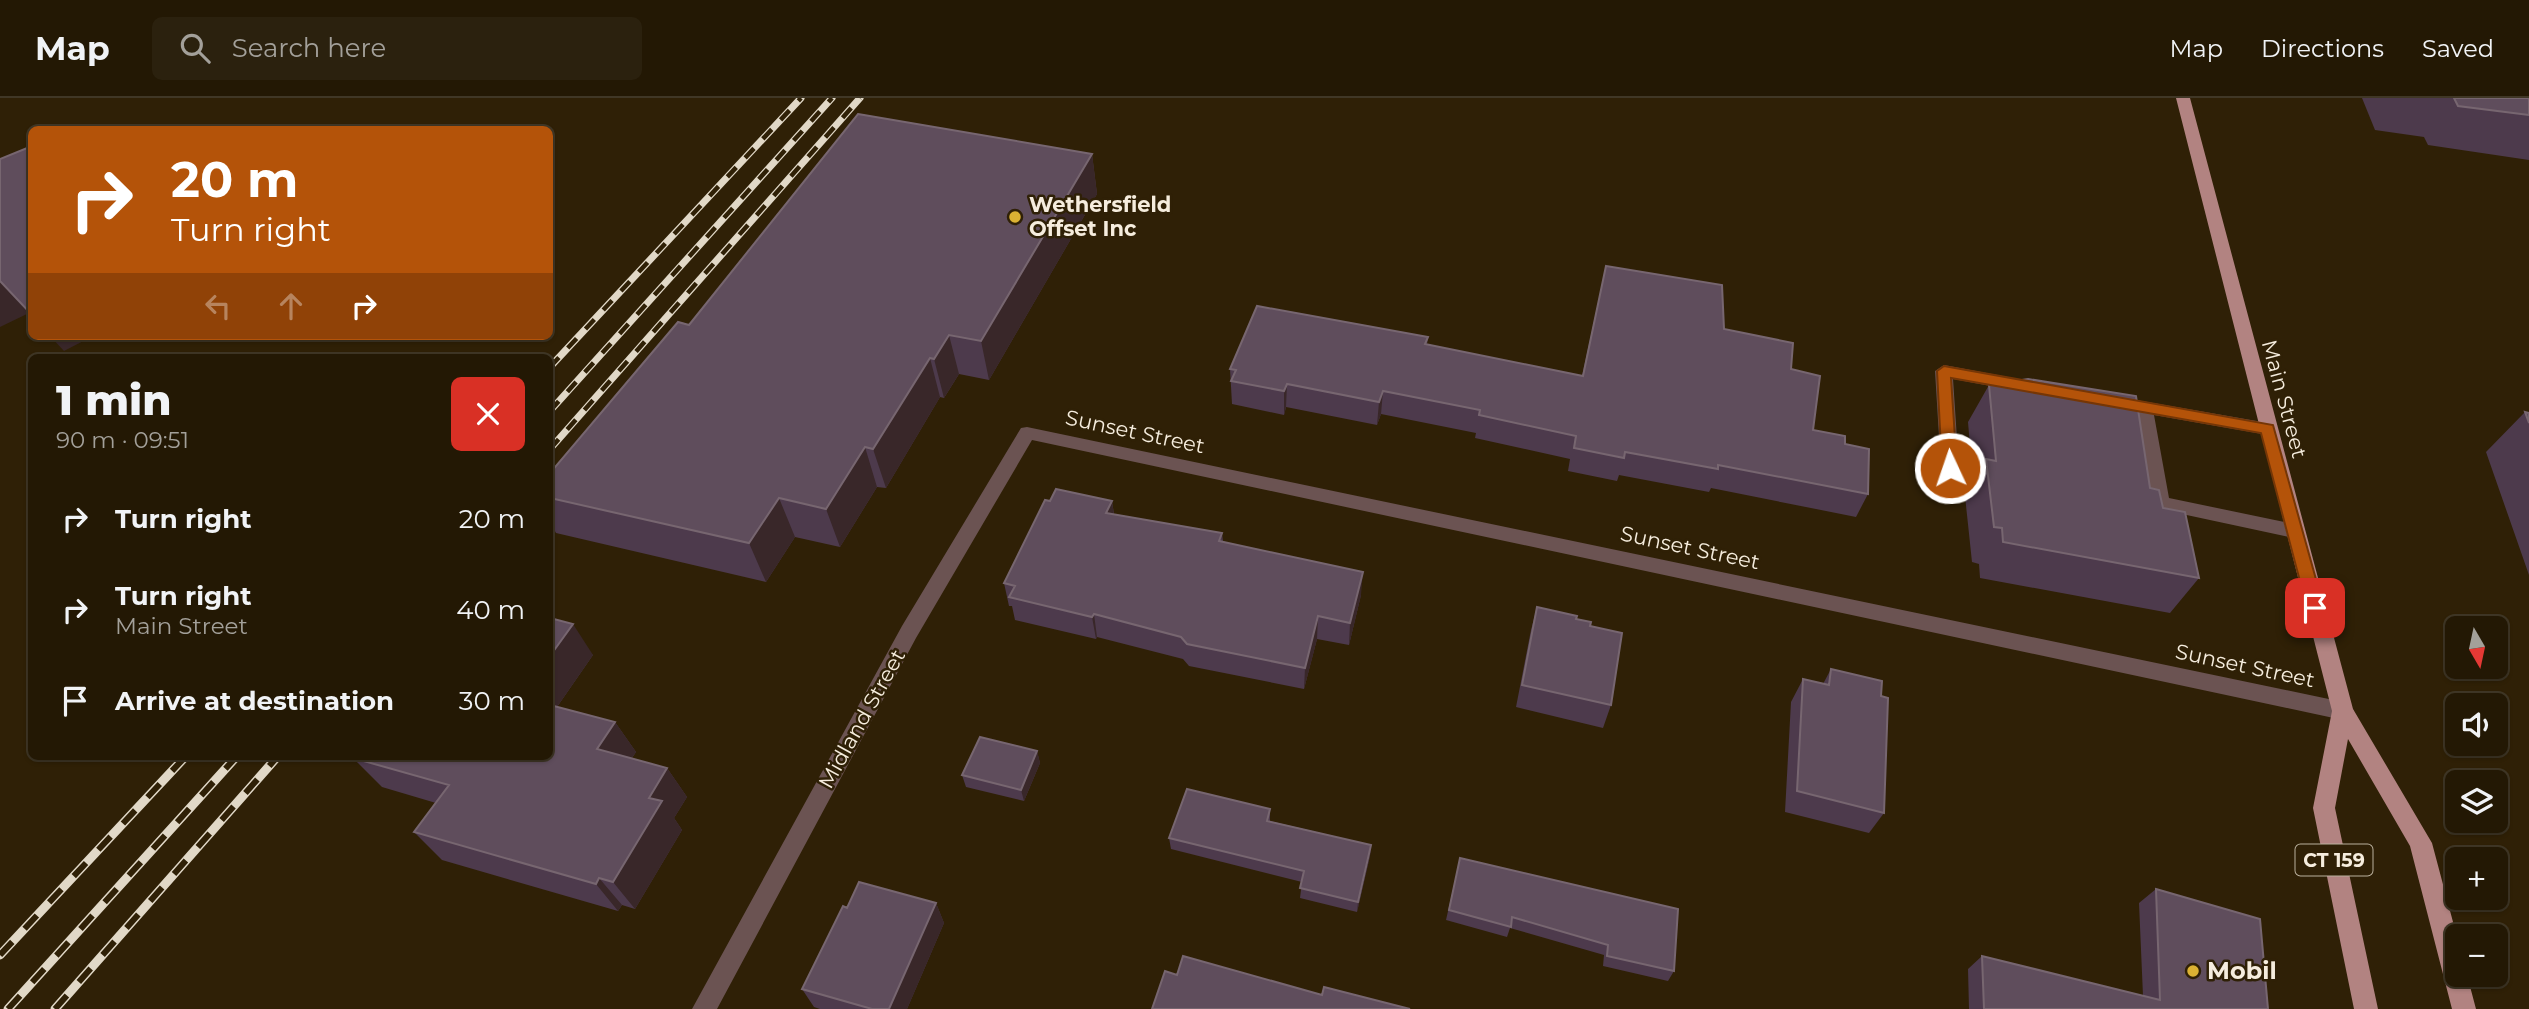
<!DOCTYPE html>
<meta charset="utf-8">
<style>
:root{--surface:#231804;--page:#2b210e;--text:#f1f3f6;--muted:#a3a09a;--line:#403726}
body{margin:0;font-family:Montserrat,sans-serif;background:var(--page);color:var(--text);height:100vh;display:flex;flex-direction:column;font-size:26px;white-space:nowrap}
*{box-sizing:border-box;margin:0}
p{font-size:23px;color:var(--muted)}
.icon{flex:none;width:38px;height:38px;fill:none;stroke:currentColor;stroke-width:2;stroke-linecap:round;stroke-linejoin:round}
.map{position:relative;flex:1;overflow:hidden}
.sheet{position:absolute;left:28px;top:256px;width:525px;height:406px;display:flex;flex-direction:column;background:var(--surface);border-radius:10px;box-shadow:0 2px 5px #0004,0 0 0 2px var(--line)}
.sheet>*{flex:none}
.hud{position:absolute;left:28px;top:28px;width:525px;height:214px;border-radius:10px;box-shadow:0 2px 5px #0004,0 0 0 2px var(--line);background:#b45309;color:#fff;overflow:hidden}
.needle{width:46px;rotate:171deg}
.controls{position:absolute;left:2445px;top:518px;display:grid;gap:14px}
.controls a{display:grid;place-items:center;width:63px;height:63px;border-radius:10px;background:var(--surface);box-shadow:0 2px 5px #0004,0 0 0 2px var(--line);font-size:35px}
.pin{position:absolute;display:grid;place-items:center;width:60px;height:60px;color:#fff;margin:-30px;border-radius:14px;box-shadow:0 4px 10px #0006}
.me{position:absolute;width:77px;margin:-38px;rotate:357deg;stroke-linejoin:round;filter:drop-shadow(0 0 5px #0008)}
.turn{display:flex;align-items:center;gap:24px;height:147px;padding:0 28px;font-size:32px}
.turn .icon{width:91px;height:91px;stroke-width:2.5}
.turn b{display:block;font-size:49px;line-height:60px}
.lanes{display:flex;align-items:center;height:66px;padding:0 28px;background:#0003;justify-content:center;gap:35px;direction:ltr}
.lanes .off{opacity:.35}
.round{display:grid;place-items:center;flex:none;width:74px;height:74px;border-radius:10px;background:var(--page)}
.headline{display:flex;align-items:center;justify-content:space-between;height:119px;padding:0 28px}
h1{font-size:42px;font-weight:800;line-height:52px}
ul{padding:0;list-style:none}
li{display:flex;align-items:center;gap:21px;height:91px;padding:0 28px}
li div{flex:1}
li b{display:block;font-size:26px}
li em{font-style:normal}
header{display:flex;align-items:center;gap:42px;box-sizing:border-box;height:98px;padding:0 35px;background:var(--surface);border-bottom:2px solid var(--line)}
header strong{font-size:33px}
nav{display:flex;gap:38px;margin-inline-start:auto;font-size:24px}
.search{width:490px;height:63px;background:var(--page);display:flex;align-items:center;gap:18px;box-sizing:border-box;padding:0 24px;border-radius:10px;color:var(--muted);font-size:26px}
.map>svg:first-child{display:block}
</style>
<header>
<strong>Map</strong>
<div class="search"><svg class="icon" aria-label="search" viewBox="0 0 24 24"><circle cx="10" cy="10" r="6"/><path d="M15 15l6 6"/></svg>Search here</div>
<nav><a>Map</a><a>Directions</a><a>Saved</a></nav>
</header>
<div class="map">
<svg width="2529" height="911" viewBox="0 0 2529 911">
<rect width="100%" height="100%" fill="#2f2006"/>
<g fill="none" stroke-linecap="round" stroke-linejoin="round">
<path fill="#6b5352" fill-rule="evenodd" d="M1944 267 2029 283 2038 289 2029 295 1953 281 1959 371 1956 376H1944L1941 371 1935 273Z
M2113 298 2274 326 2277 331 2274 336 2268 337 2154 317 2169 400 2294 426 2301 428 2303 433 2301 438 2294 440 2154 410 2136 314 2107 308 2104 304 2107 300Z"/>
<path fill="#6b5352" fill-rule="evenodd" d="M1027 329 2343 604 2350 607 2354 613 2350 619 2343 622 1032 342 916 540 717 911H692L902 528 1021 330Z"/>
<path fill="#b28381" fill-rule="evenodd" d="M2176 0H2190L2353 611 2432 745 2457 839V877H2467L2476 911H2452L2410 748 2348 641 2335 710 2378 911H2354L2313 710 2332 613Z"/>
<g stroke="#e1d8c7" stroke-width="7">
<path id="rail-far1" d="M550 269 801 0
M550 313 832 0
M550 351 860 0"/>
</g>
<g stroke="#e1d8c7" stroke-width="9">
<path id="rail" d="M0 857 186 658
M8 911 237 658
M55 911 278 658"/>
</g>
<use href="#rail-far1" stroke="#2f2006" stroke-width="4.5" stroke-dasharray="13" stroke-linecap="butt"/>
<use href="#rail" stroke="#2f2006" stroke-width="6" stroke-dasharray="18" stroke-linecap="butt"/>
</g>
<path fill="#4d3a4c" d="M2362 0H2529V62L2428 47 2424 39 2375 32Z
M1092 56 1097 96 989 282 959 276 944 300 940 299 886 390 877 389 840 449 795 439 766 484 556 435 550 424V375Z
M1606 168 1724 231 1791 271 1813 332 1845 346 1868 396 1856 419 1711 390 1709 394 1619 377 1617 383 1568 373 1570 361 1475 340 1476 335 1381 316 1377 327 1286 309 1284 317 1232 306 1230 271 1428 239 1427 247 1582 278Z
M1989 287 2150 390 2163 410 2199 480 2170 515 1980 480 1979 466 1972 464 1965 398 1973 384 1968 324Z
M2525 314 2529 315V477L2486 354Z
M1050 403H1112L1114 416 1222 435 1223 443 1361 497 1349 547 1317 541 1304 591 1189 568 1183 561 1097 539 1096 541 1015 522 1012 508H1009L1004 485Z
M1537 509 1576 521 1590 528 1611 607 1603 630 1516 609 1531 532Z
M550 520 593 557 557 609 615 624 636 654 632 660 667 670 687 699 674 720 682 732 635 811 622 807 618 813 442 762 414 734 436 705 382 689 353 660Z
M1831 571 1881 598 1884 715 1869 735 1785 714 1791 604 1803 581 1823 586Z
M1037 653 1040 665 1024 703 966 689 962 677Z
M1270 711V723L1371 747 1370 758 1357 814 1300 800 1302 784 1171 751 1169 740Z
M1460 760 1674 873 1668 883 1603 868 1604 857 1510 830 1507 839 1446 822Z
M2156 791 2268 911H1969L1968 871 1982 858 2143 898 2139 805Z
M936 805 944 825 907 911H820L814 909 802 891 847 810Z"/>
<path fill="#392729" d="M1092 56 1097 96 989 282 981 243Z
M0 183 29 215 0 229Z
M949 237 959 276 944 300 934 261Z
M50 238H93L64 253Z
M930 260 940 299 886 390 873 351Z
M1287 286 1286 309 1284 317V293Z
M1383 293 1381 316 1377 327 1379 304Z
M865 349 877 389 840 449 826 411Z
M779 400 795 439 766 484 749 445Z
M1112 403 1115 426 1106 415Z
M1363 474 1361 497 1349 547 1350 525Z
M1094 516 1097 539 1096 541 1092 519Z
M1318 518 1317 541 1304 591 1305 570Z
M573 526 593 557 550 619V558Z
M615 624 636 654 618 680 597 651Z
M1037 653 1040 665 1024 703 1021 692Z
M667 670 687 699 674 720 682 732 635 811 613 784 649 700Z
M1371 747 1370 758 1357 814 1358 804Z
M599 780 622 807 618 813 596 786Z
M936 805 944 825 907 911H889Z"/>
<path fill="#5f4d5c" stroke="#776670" stroke-width="2" d="M2454 0H2529V17L2458 8Z
M858 16 1092 56 981 243 949 237 934 261 930 260 873 351 865 349 826 411 779 400 749 445 550 400V375L678 224 689 227Z
M32 48V217L0 183V61Z
M1606 168 1722 187 1724 231 1793 245 1791 271 1820 278 1813 332 1845 338V346L1869 351 1868 396 1718 367V371L1625 354 1624 360 1574 350 1576 338 1479 317 1480 312 1383 293 1379 304 1287 286 1284 293 1231 283 1236 272 1230 271 1257 208 1428 239 1425 246 1583 278Z
M2028 281 2136 298 2150 390 2159 392 2163 410 2185 414 2199 480 2003 444 2002 430 1994 429 1986 361 1996 363 1989 287Z
M2525 314 2529 315V325Z
M1056 391 1112 403 1106 415 1222 435 1219 443 1363 474 1350 525 1318 518 1305 570 1187 546 1181 539 1094 516 1092 519 1009 499 1015 488 1004 485 1045 402 1050 403Z
M1537 509 1577 518 1576 521 1591 524 1590 528 1622 535 1611 607 1522 587Z
M550 520 573 526 550 558Z
M1831 571 1882 583 1881 598 1888 600 1884 715 1797 693 1803 581 1829 587Z
M550 607 615 624 597 651 667 670 649 700 662 703 613 784 599 780 596 786 414 734 449 687 353 660 354 658H550Z
M980 639 1037 653 1021 692 962 677Z
M1187 691 1270 711 1267 723 1371 747 1358 804 1300 790 1304 773 1169 740Z
M1460 760 1678 811 1674 873 1607 858 1608 847 1512 819 1511 829 1449 812Z
M859 784 936 805 889 911H872L802 891 843 808 847 810Z
M2156 791 2260 821 2268 911H1984L1982 858 2160 902Z
M1183 858 1322 897 1324 889 1410 911H1152L1165 873 1177 877Z"/>
<path fill="#b45309" stroke="#753606" stroke-width="2" d="M1944 268 2273 327 2324 510 2321 514H2310L2307 510 2261 335 1951 280 1957 370 1950 376 1942 370 1937 273Z"/>
<g fill="#dbb233" stroke="#2f2006" stroke-width="2.5">
<circle cx="1015" cy="119" r="7"/>
<circle cx="2193" cy="873" r="7"/>
</g>
<g text-anchor="middle" stroke-width="5" stroke-linejoin="round" paint-order="stroke">
<rect fill="#2f2006" stroke="#bab09d" stroke-width="2" x="2295.5" y="746.5" width="77" height="31" rx="5"/>
<g font-size="19" font-weight="bold" fill="#f6edde">
<text x="2334" y="769">CT 159</text>
</g>
<g font-size="21" font-weight="bold" fill="#f6edde" stroke="#2f2006" text-anchor="start">
<text x="1029" y="114">Wethersfield<tspan x="1029" dy="24">Offset Inc</tspan></text>
</g>
<g font-size="21" fill="#f6edde" stroke="#2f2006">
<text transform="translate(2284 301) rotate(75)" y="7">Main Street</text>
<text transform="translate(1135 334) rotate(12)" y="7">Sunset Street</text>
<text transform="translate(1690 450) rotate(12)" y="7">Sunset Street</text>
<text transform="translate(2245 568) rotate(12)" y="7">Sunset Street</text>
<text transform="translate(862 621) rotate(-61)" y="7">Midland Street</text>
</g>
<g font-size="24" font-weight="bold" fill="#f6edde" stroke="#2f2006" text-anchor="start">
<text x="2207" y="881">Mobil</text>
</g>
</g>
</svg>
<div class="controls">
<a><svg class="needle" viewBox="-14 -14 28 28"><path d="M0-13l5 13h-10z" fill="#e53935"/><path d="M0 13l5-13h-10z" fill="#a3a09a"/></svg></a>
<a><svg class="icon" aria-label="sound" viewBox="0 0 24 24"><path d="M4 9h4l5-4v14l-5-4H4zM17 9q2 3 0 6"/></svg></a>
<a><svg class="icon" aria-label="layers" viewBox="0 0 24 24"><path d="M12 4l9 5-9 5-9-5zM3 14l9 5 9-5"/></svg></a>
<a>+</a>
<a>−</a>
</div>
<div class="pin" style="left:2315px;top:510px;background:#d93025"><svg class="icon" aria-label="arrive" viewBox="0 0 24 24"><path d="M6 21V4h12l-3 4 3 4H6"/></svg></div>
<svg class="me" style="left:1950px;top:370px" viewBox="-20 -20 40 40"><circle r="17" fill="#b45309" stroke="#fff" stroke-width="3"/><path d="M0-11L8 9 0 5-8 9z" fill="#fff"/></svg>
<div class="hud">
<div class="turn"><svg class="icon" aria-label="right" viewBox="0 0 24 24"><path d="M7 20v-9h11M14 6l5 5-5 5"/></svg><div><b>20 m</b>Turn right</div></div>
<div class="lanes"><svg class="icon off" aria-label="left" viewBox="0 0 24 24"><path d="M17 20v-9H6M10 6l-5 5 5 5"/></svg><svg class="icon off" aria-label="ahead" viewBox="0 0 24 24"><path d="M12 20V5M6 11l6-6 6 6"/></svg><svg class="icon" aria-label="right" viewBox="0 0 24 24"><path d="M7 20v-9h11M14 6l5 5-5 5"/></svg></div>
</div>
<section class="sheet">
<div class="headline"><div><h1>1 min</h1><p>90 m · 09:51</p></div><a class="round" style="background:#d93025;color:#fff"><svg class="icon" aria-label="close" viewBox="0 0 24 24"><path d="M6 6l12 12M18 6L6 18"/></svg></a></div>
<ul>
<li><svg class="icon" aria-label="right" viewBox="0 0 24 24"><path d="M7 20v-9h11M14 6l5 5-5 5"/></svg><div><b>Turn right</b></div><em>20 m</em></li>
<li><svg class="icon" aria-label="right" viewBox="0 0 24 24"><path d="M7 20v-9h11M14 6l5 5-5 5"/></svg><div><b>Turn right</b><p>Main Street</p></div><em>40 m</em></li>
<li><svg class="icon" aria-label="arrive" viewBox="0 0 24 24"><path d="M6 21V4h12l-3 4 3 4H6"/></svg><div><b>Arrive at destination</b></div><em>30 m</em></li>
</ul>
</section>
</div>
